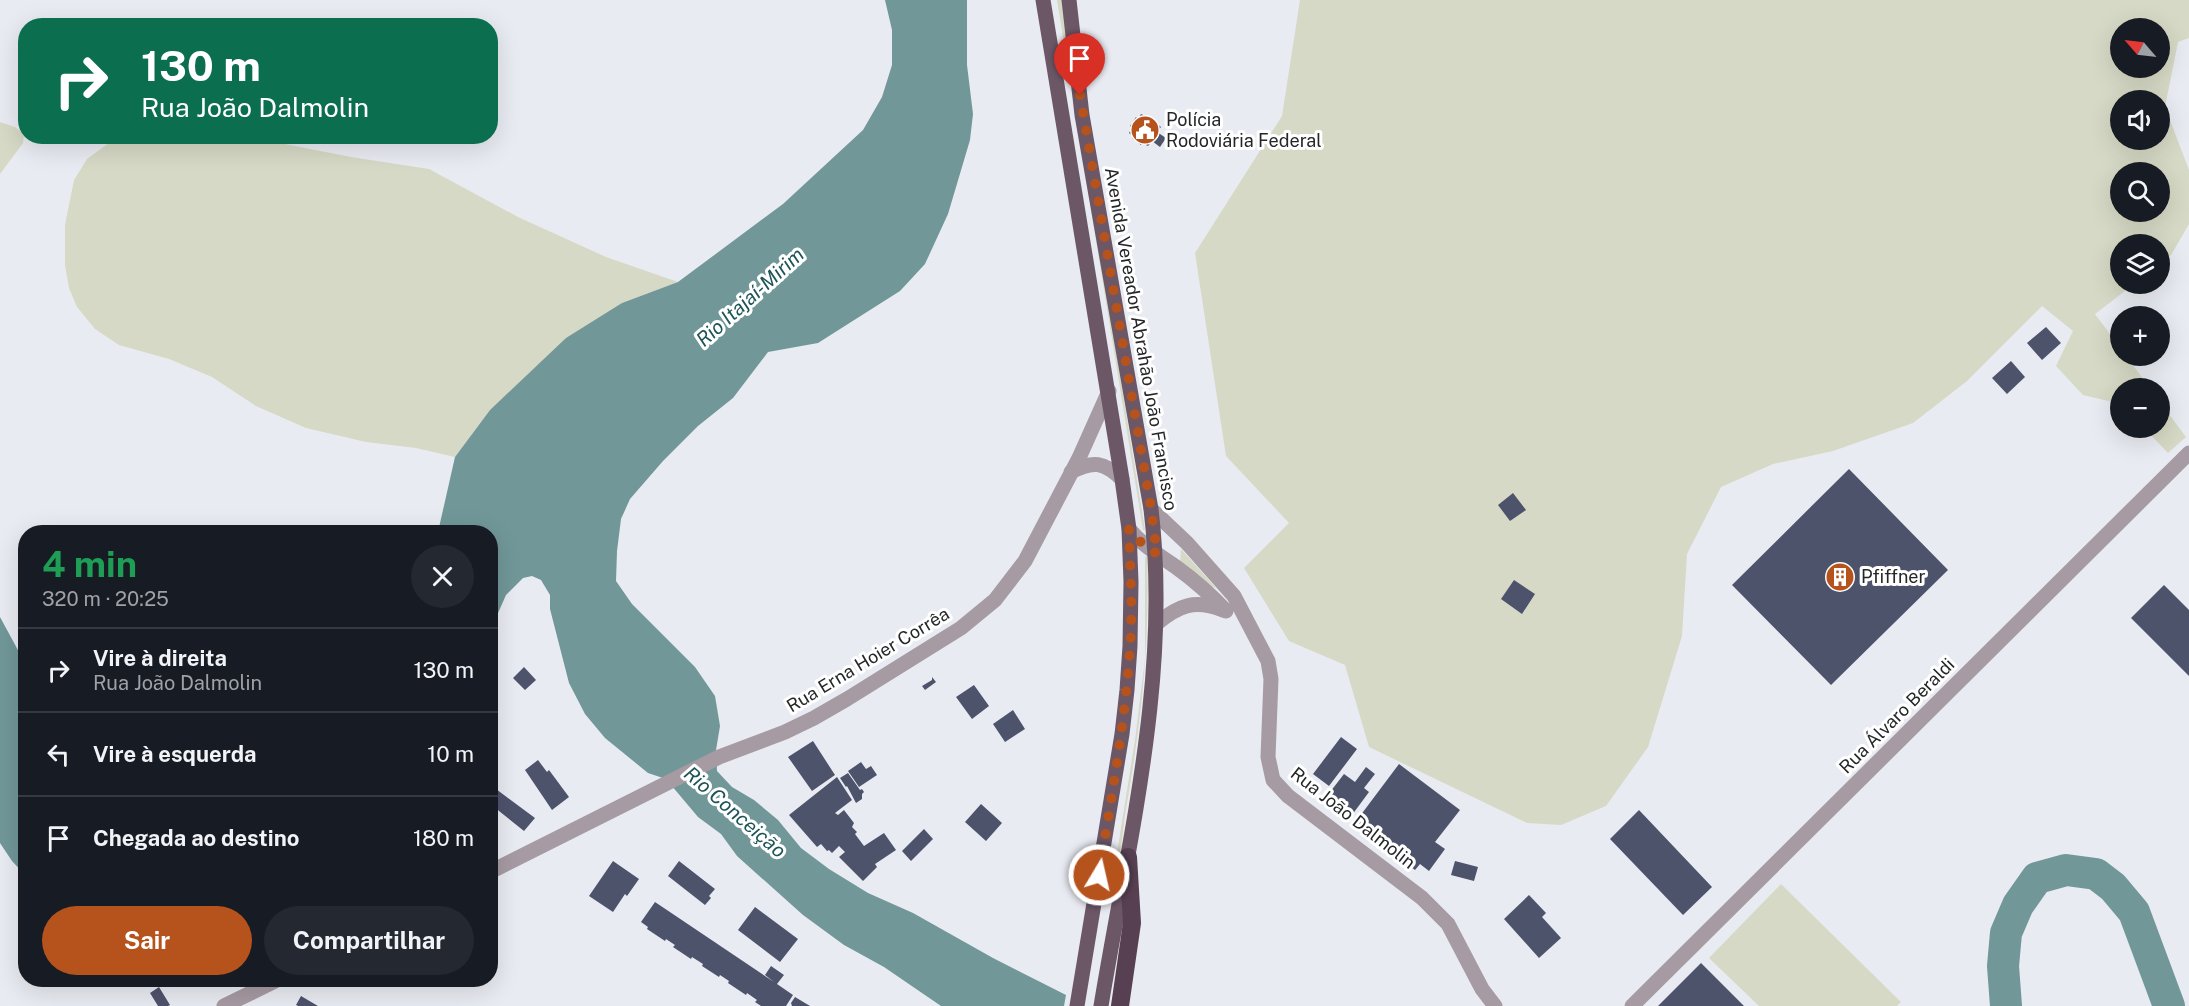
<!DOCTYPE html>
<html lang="pt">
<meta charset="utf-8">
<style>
:root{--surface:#171b24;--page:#242831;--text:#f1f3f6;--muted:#9ea1a6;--line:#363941;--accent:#b6531d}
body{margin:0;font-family:"Public Sans",sans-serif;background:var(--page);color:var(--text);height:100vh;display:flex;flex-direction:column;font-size:22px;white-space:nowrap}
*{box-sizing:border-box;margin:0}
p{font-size:20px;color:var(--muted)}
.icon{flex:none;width:33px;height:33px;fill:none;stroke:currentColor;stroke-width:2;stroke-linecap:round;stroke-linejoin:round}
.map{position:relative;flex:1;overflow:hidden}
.details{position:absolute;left:18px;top:525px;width:480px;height:462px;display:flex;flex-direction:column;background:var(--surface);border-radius:24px;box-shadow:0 6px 24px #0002}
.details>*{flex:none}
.top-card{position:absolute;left:18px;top:18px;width:480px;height:126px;border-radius:24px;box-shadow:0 6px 24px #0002;background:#0b6e4f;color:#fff;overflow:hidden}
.needle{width:39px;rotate:298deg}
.tools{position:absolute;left:2110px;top:18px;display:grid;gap:12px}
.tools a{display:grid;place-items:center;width:60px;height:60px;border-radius:50%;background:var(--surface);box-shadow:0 6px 24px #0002;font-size:30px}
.pin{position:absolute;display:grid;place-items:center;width:51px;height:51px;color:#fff;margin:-62px -26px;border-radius:50% 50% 50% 0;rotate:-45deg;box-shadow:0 0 6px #0007}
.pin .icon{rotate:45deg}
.me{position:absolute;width:66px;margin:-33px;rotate:9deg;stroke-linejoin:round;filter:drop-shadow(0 0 4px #0008)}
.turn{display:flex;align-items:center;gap:21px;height:126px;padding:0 24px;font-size:27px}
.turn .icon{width:78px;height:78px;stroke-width:2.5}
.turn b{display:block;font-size:42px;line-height:51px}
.round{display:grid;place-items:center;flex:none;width:63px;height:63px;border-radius:32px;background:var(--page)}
.headline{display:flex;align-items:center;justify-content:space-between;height:102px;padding:0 24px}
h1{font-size:36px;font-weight:700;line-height:45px;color:#1e9e55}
.cta{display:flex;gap:12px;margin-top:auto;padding:12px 24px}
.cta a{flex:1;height:69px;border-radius:36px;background:var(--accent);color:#fff;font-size:24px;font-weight:700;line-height:69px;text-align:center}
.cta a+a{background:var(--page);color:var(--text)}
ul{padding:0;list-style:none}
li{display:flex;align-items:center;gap:18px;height:84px;padding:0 24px;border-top:2px solid var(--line)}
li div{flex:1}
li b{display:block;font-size:22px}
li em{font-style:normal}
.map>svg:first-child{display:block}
</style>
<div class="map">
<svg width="2189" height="1006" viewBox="0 0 2189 1006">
<rect width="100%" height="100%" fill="#e9ebf2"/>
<path fill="#d6d9c5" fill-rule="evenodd" d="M1057 0H1063L1071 71 1145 530H1143Z
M1300 0H2189V38L2178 42 2165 107 2189 170V224L2171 255 2160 264V244H2121V284H2134L2095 314 2121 349V356H2126L2150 388H2121V404L2083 395 2056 366 2073 331 2042 306 1967 381 1913 423 1833 451 1773 464 1721 487 1687 554 1682 636 1648 747 1606 806 1561 825 1527 823 1369 747 1345 665 1289 641 1244 568 1289 523 1226 456 1195 253 1282 116ZM2121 28H2160V68H2121ZM2121 100H2160V140H2121ZM2121 172H2160V212H2121Z
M0 122 15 127 24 134 23 143 0 174Z
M117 137H249L351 157 429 169 518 217 606 257 678 282 622 303 490 410 455 457 416 448 366 442 306 428 256 406 212 377 169 359 119 345 95 329 77 307 69 288 65 265V225L74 180 87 159Z
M2160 402 2186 437 2168 453 2144 428H2160Z
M1181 549 1216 588 1208 586 1180 564Z
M1147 556C1150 642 1141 725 1126 809 1123 827 1122 857 1114 872L1135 740 1145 659V557Z
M1781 884 1901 1002 1897 1006H1759L1709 958Z"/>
<path fill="#719798" d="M885 0H967V65L973 114 970 140 948 214 925 264 900 291 818 343 768 352 733 398 698 426 663 461 630 499 621 519 617 551 616 581 632 604 695 667 715 696 720 726 716 750 717 771 732 787 754 800 778 820 801 848 829 869 868 893 913 913 993 958 1066 995 1064 1006H941L884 967 844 945 803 915 737 856 721 834 698 817 666 779 648 773 605 738 585 714 569 683 550 609V595L541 580 532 576 523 578 506 595 491 629 490 532H438L455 457 490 410 566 338 622 303 678 282 783 204 863 130 882 97 892 65V30Z
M0 617 25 663V875L12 861 0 843Z"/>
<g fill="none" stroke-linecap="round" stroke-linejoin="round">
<path stroke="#719798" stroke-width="32" d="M2006 1006 2003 966 2006 933 2018 905 2037 878 2066 870 2096 874 2113 887 2134 912 2169 1006"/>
</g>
<path fill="#4e536c" d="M1141 114 1157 122 1156 123 1161 127 1157 132 1166 138 1160 147 1152 141 1148 146 1142 143 1141 145 1132 138 1133 136 1129 133 1132 128 1130 126 1136 117 1138 119Z
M2046 327 2061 343 2042 360 2027 343Z
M2011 361 2025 377 2007 394 1992 378Z
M1849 469 1948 570 1831 685 1732 585Z
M1513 493 1526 510 1510 521 1498 505Z
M1514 580 1535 594 1522 614 1501 599Z
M2164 585 2189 610V676L2131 618Z
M524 667 536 680 525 690 513 678Z
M932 677 936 682 925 690 922 686 932 680Z
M974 685 989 706 972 719 956 697Z
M1013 710 1025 729 1005 742 993 724Z
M1341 737 1357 749 1329 786 1313 774Z
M813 741 835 775 812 791 788 757Z
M538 760 547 772 549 770 569 797 552 810 525 770Z
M861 762 866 769 871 766 877 775 859 787 848 771Z
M1399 764 1460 810 1435 842 1445 849 1429 871 1420 864 1415 870 1354 824Z
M1366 767 1375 774 1364 788 1369 792 1352 815 1327 796 1344 774 1355 782Z
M848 773 860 790 862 789 864 792 862 794V799L856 803 847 786 846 787 840 778Z
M837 777 852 800 835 813 838 815 844 810 854 823 852 827 857 832 855 834 864 846 884 833 896 850 875 864 877 867 863 881 839 857 845 852 839 846 832 853 829 850 827 851 821 844 817 847 789 815Z
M496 789 535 818 524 831 499 811 490 801V795Z
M981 804 1002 823 986 841 965 822Z
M1639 810 1712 887 1683 915 1610 839Z
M924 829 933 839 911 861 902 851Z
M613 861 639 879 627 896 625 894 613 912 589 896Z
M679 861 715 889 709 896 711 898 705 905 668 876Z
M1455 861 1478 867 1474 881 1451 875Z
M1529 895 1546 913 1542 917 1561 938 1539 958 1504 919Z
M655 902 774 982 765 975 771 966 784 975 777 984 793 995 786 1006H761L755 1002 757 1000 747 993 746 995 728 983 729 981 720 975 719 977 702 966 703 964 692 957 691 959 673 947 675 945 666 939 665 941 647 929 648 927 641 922Z
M755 907 798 939 780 962 738 930Z
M1701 963 1744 1006H1658Z
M159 987 170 1005 168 1006H158L150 993Z
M301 996 318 1006H298L296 1005Z
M795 997 810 1006H792L791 1003Z"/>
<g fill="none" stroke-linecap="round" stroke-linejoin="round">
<path stroke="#a69aa3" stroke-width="15" d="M1071 472C1093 460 1104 462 1122 479
M1151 509 1187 543 1234 596 1268 661 1271 679 1268 757 1273 780 1288 796 1422 898 1448 924 1482 989 1495 1006
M1129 529C1142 545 1159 555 1176 567 1194 580 1211 595 1226 611
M1156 624C1179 605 1195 599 1223 610
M490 872 719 757 785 732 814 718 847 699 961 628 995 600 1025 561 1079 458 1109 391
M224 1006 277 980
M1632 1006 2189 453"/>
<path stroke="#6c5767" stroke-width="15" d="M1043 0 1122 479 1129 529 1131 582 1130 646 1127 690 1122 734 1077 1006
M1069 0 1082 115 1151 509C1171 676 1128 842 1101 1006"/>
<path stroke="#574052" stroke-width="18" d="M1120 1006 1132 923 1128 857"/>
</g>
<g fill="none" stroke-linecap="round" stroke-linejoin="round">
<path stroke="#b6531d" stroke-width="10" stroke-dasharray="0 18" d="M1080 95 1151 508 1157 554 1138 540 1129 529C1130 568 1133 608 1130 648 1125 724 1111 799 1099 875"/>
</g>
<defs>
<g id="civic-disc" transform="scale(1.5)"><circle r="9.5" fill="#b6531d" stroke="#fff"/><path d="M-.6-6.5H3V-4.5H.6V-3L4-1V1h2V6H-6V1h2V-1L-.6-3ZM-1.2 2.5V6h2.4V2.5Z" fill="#fff"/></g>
<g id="building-disc" transform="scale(1.5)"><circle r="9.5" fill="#b6531d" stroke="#fff"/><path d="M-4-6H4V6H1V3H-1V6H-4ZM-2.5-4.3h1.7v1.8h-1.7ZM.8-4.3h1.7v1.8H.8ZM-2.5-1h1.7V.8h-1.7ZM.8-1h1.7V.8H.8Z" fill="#fff"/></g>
</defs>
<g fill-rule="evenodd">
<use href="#civic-disc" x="1145" y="130"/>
<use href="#building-disc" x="1840" y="577"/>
</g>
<g text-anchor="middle" stroke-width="6" stroke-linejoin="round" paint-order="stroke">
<g font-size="18" fill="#252628" stroke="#fff" text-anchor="start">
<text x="1166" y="126">Polícia<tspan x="1166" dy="21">Rodoviária Federal</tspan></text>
<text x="1861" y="583">Pfiffner</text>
</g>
<g font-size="18" fill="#252628" stroke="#fff">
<text transform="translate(1141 339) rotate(80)" y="6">Avenida Vereador Abrahão João Francisco</text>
<text transform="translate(868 660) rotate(-31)" y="6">Rua Erna Hoier Corrêa</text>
<text transform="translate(1897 716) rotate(-45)" y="6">Rua Álvaro Beraldi</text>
<text transform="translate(1353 818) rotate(38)" y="6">Rua João Dalmolin</text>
</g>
<g font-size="20" font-style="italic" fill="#1c5457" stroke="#fff">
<text transform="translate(750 297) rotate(-42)" y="7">Rio Itajaí-Mirim</text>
<text transform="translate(735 812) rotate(41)" y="7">Rio Conceição</text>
</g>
</g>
</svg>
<div class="tools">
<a><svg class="needle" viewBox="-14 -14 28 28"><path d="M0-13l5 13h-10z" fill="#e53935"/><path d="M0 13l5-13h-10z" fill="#9ea1a6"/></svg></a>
<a><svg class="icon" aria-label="sound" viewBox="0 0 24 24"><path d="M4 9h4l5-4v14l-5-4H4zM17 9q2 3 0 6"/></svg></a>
<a><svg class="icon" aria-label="search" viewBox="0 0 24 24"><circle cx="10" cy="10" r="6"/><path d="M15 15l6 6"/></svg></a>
<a><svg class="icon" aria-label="layers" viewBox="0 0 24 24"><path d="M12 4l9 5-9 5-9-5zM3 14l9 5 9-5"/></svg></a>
<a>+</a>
<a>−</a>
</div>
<div class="pin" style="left:1080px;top:95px;background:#d93025"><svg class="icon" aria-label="arrive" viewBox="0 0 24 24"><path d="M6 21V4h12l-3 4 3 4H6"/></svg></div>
<svg class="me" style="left:1099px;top:875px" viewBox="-20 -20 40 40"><circle r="17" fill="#b6531d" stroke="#fff" stroke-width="3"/><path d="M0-11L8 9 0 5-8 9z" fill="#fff"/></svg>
<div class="top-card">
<div class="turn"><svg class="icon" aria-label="right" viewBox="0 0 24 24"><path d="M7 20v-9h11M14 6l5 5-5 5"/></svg><div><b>130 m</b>Rua João Dalmolin</div></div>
</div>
<section class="details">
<div class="headline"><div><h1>4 min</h1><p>320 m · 20:25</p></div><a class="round"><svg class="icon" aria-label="close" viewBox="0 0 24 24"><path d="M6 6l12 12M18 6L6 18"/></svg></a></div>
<ul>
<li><svg class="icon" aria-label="right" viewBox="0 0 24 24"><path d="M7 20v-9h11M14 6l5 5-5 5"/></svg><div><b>Vire à direita</b><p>Rua João Dalmolin</p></div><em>130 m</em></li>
<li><svg class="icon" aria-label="left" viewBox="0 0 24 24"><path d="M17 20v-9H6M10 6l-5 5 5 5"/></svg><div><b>Vire à esquerda</b></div><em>10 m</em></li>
<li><svg class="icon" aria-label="arrive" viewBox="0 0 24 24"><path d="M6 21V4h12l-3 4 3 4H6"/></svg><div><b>Chegada ao destino</b></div><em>180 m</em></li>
</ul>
<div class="cta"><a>Sair</a><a>Compartilhar</a></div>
</section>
</div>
